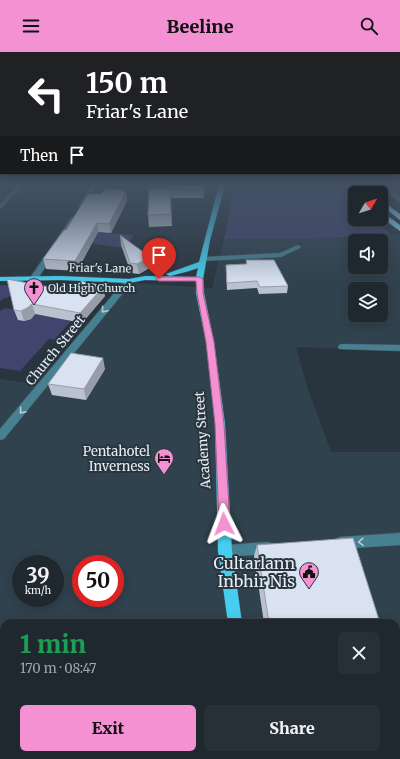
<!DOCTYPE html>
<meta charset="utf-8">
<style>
:root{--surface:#1f282e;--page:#273036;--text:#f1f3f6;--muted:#a1a6aa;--line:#3c444a;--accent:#f491d3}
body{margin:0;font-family:Merriweather,serif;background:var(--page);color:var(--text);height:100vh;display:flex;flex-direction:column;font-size:15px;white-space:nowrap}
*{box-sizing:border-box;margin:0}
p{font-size:13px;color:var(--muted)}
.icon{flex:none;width:22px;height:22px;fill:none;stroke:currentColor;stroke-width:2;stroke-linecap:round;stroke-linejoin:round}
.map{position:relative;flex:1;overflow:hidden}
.panel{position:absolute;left:0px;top:567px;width:400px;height:140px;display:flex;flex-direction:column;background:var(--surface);border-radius:12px 12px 0 0;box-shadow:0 2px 10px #0003,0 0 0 1px var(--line)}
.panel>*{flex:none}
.top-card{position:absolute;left:0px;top:0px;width:400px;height:122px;box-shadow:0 2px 10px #0003,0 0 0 1px var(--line);background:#202124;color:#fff;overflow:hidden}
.needle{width:26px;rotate:51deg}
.tools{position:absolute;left:348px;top:134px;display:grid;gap:8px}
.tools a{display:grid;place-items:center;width:40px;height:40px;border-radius:6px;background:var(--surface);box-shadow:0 2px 10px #0003,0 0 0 1px var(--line);font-size:20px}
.speed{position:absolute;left:12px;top:503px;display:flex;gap:8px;font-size:20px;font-weight:700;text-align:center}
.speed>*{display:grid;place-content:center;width:52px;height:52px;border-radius:50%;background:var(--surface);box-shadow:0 2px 10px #0003,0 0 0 1px var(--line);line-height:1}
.speed small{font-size:10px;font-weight:400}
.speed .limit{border:6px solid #d22;background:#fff;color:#111}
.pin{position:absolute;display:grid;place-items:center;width:34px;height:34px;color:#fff;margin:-41px -17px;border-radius:50% 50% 50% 0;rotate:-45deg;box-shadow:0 0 4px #0007}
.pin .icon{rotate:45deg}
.me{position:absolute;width:44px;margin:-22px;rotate:357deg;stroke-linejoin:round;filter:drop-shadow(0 0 3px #0008)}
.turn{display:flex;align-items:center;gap:14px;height:84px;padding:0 20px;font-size:18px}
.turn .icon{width:52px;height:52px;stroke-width:2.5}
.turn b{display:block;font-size:28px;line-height:34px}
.then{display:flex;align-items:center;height:38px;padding:0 20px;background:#0003;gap:8px;font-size:15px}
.round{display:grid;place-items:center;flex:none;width:42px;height:42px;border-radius:6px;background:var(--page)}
.headline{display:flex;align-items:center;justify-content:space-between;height:68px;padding:0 20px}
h1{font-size:24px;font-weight:800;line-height:30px;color:#1e9e55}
.cta{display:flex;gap:8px;margin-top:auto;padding:8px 20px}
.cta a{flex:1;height:46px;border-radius:6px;background:var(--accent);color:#111;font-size:16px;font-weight:800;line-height:46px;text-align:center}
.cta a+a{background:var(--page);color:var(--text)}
header{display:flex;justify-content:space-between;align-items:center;height:52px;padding:0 20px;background:var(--accent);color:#111;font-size:18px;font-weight:800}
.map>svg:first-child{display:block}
</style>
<header><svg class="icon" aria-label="menu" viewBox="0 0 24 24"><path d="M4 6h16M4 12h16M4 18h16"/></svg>Beeline<svg class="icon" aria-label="search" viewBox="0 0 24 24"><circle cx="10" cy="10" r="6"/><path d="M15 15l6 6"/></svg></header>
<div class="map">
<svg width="400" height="707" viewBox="0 0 400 707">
<rect width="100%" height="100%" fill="#29353e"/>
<path fill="#30424e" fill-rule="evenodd" d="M396 182 400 184V299L296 295 308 337 331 400H400V707H0V327L44 333 132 231 212 236 224 187H309ZM355 189H381V215H355ZM355 237H381V263H355ZM21 512H55V546H21ZM81 512H115V546H81ZM4 571H396V703H4Z"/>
<path fill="#41456e" d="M235 133H341L355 147V167H376V171L391 182 309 187H224Z
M73 178 134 183 125 196 66 188Z
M0 233 86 234 82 240 16 239 7 246H4L0 249Z
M6 256 22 259 18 268C26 269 30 268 35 262L71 269 54 288 49 287 20 319 0 316V259Z"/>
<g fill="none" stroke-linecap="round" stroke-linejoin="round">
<g stroke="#47535b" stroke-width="1">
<path id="minor" d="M18 133H24L0 157V152Z
M91 133H97L85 154H81L80 153Z
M378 133H384L400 145V150Z
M72 165 77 166 37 228H31L30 226Z
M298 193 301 195 300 196 281 205 203 209 200 207 203 205 280 201Z
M126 227H129L133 229 4 387 0 388V377Z
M342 292 400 293V299L339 297 338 295 339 293Z
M400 481V493L340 497 335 495 333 491 335 487 340 485Z
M268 490 273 492 275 496 273 500 268 502 225 505 220 503 218 499 220 495 225 493Z"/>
</g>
<g stroke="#47535b" stroke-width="1">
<path id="major" d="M219 133H225L210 188 203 227 204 241 214 290 225 372 232 499 242 571H228L218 499 215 372 206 290 196 241V229L145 228 129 231 60 228 0 229V225L60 224 129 227 145 224 196 225 198 216 189 219 170 224 166 222 199 210Z
M237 703H255V707H237Z"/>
</g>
<g stroke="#47535b" stroke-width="1">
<path id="highway" d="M345 133H352L360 141H355V142Z
M358 133H365L373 141H366Z
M381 148 400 162V168L381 153Z
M381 159 400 173V179L381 165Z"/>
</g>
<use href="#minor" fill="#478191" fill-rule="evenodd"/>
<use href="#major" fill="#45ceef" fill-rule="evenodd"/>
<use href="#highway" fill="#91e4fc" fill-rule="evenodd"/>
</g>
<path fill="#bbc2cf" d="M167 133H207L203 146H171L172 174 149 175 148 163 167 137Z
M124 138V140H126L127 149 111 181 98 180 77 219 46 217 43 207 66 178Z
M120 183 150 205 151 215 139 222 131 221 121 193Z
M246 208 288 234 287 241 259 242 257 236 227 238 226 220V213L246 212Z
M70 239 105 244 82 271 35 262 31 267 24 269 18 268 14 258Z
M105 317 86 348 52 343 48 332Z
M257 493 380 571H264L254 504Z"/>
<path fill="#989ea9" d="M204 133H207L203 146V138Z
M124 138 125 144 126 140 127 149 111 181 109 172Z
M97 171 98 180 77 219 75 209Z
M150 205 151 215 139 222 137 212Z
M104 234 105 244 82 271 80 261Z
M32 252 35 262 31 267 24 269 21 259Z
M103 306 105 317 86 348 84 337Z"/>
<path fill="#d9e2f1" stroke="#989ea9" d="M167 133H204L203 138 167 137Z
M105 137 124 138 123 140H126L109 172 97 171 75 209 43 207 64 178H66L88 142H101Z
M149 137H170L171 162 148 163Z
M120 183 150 205 137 212 130 211Z
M246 208H274L288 234 260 235 257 229 227 231 226 213 247 212Z
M7 227 70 239 80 229 104 234 80 261 32 252 27 256 21 259 14 258Z
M71 301 103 306 84 337 48 332Z
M353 486 380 571H269L257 493Z"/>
<defs><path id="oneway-chevron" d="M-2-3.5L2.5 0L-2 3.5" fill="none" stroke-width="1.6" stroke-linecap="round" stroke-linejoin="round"/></defs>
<g stroke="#b6cdd6">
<use href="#oneway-chevron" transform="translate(104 258) rotate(130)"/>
<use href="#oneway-chevron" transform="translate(22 359) rotate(131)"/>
<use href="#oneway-chevron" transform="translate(361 490) rotate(176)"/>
</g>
<linearGradient id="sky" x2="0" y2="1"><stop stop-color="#171d22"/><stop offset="0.57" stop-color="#435163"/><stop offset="1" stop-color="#435163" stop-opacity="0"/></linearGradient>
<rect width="400" height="232" fill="url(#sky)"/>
<path fill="#f491d3" stroke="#9f5e89" d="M157 225H199L203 227V241L214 290 224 372 230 472 228 476 224 478 220 476 219 472 215 372 206 290 197 241 196 229H159L156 227Z"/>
<defs>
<g id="church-pin" transform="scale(1)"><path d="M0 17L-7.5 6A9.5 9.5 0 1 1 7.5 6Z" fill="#f491d3" stroke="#29353e"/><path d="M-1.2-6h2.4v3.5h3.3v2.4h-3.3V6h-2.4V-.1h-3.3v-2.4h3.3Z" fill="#111"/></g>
<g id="hotel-pin" transform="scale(1)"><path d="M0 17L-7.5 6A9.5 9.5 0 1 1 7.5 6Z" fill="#f491d3" stroke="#29353e"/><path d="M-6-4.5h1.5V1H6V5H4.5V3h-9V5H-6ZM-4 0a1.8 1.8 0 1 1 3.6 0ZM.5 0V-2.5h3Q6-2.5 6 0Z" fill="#111"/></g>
<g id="civic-pin" transform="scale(1)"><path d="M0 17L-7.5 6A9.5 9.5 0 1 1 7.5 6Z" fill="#f491d3" stroke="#29353e"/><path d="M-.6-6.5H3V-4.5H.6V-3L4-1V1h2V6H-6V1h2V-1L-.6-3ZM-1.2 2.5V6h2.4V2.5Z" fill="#111"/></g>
</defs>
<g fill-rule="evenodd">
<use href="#church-pin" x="34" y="236"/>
<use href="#hotel-pin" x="164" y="406"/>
<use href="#civic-pin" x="309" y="520"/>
</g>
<g text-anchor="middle" stroke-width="4" stroke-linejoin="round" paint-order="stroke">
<g font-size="11" fill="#e6eef4" stroke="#29353e">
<text transform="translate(100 216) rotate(1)" y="4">Friar's Lane</text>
</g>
<g font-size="11" fill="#e6eef4" stroke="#29353e" text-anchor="start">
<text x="48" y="240">Old High Church</text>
</g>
<g font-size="13" fill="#e6eef4" stroke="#29353e">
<text transform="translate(55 298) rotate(-51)" y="5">Church Street</text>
<text transform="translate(202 388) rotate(-94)" y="5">Academy Street</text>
</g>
<g font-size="13" fill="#e6eef4" stroke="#29353e" text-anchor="end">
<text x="150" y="404">Pentahotel<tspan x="150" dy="15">Inverness</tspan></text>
</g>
<g font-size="16" fill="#e6eef4" stroke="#29353e" text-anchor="end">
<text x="295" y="517">Cultarlann<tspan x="295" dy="18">Inbhir Nis</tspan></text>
</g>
</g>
</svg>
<div class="tools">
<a><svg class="needle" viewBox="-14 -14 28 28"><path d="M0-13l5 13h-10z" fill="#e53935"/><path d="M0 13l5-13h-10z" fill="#a1a6aa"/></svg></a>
<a><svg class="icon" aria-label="sound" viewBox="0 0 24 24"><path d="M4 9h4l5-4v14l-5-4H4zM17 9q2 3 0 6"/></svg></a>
<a><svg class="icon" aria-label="layers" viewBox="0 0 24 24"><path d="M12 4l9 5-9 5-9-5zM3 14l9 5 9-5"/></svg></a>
</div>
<div class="speed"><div>39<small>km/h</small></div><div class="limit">50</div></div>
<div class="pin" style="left:159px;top:227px;background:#d93025"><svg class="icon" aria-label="arrive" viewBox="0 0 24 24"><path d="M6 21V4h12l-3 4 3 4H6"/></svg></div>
<svg class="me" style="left:224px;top:472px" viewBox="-20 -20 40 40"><path d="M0-17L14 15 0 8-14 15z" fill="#f491d3" stroke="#fff" stroke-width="4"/></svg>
<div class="top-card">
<div class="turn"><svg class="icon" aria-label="left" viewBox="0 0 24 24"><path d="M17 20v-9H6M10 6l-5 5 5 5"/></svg><div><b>150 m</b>Friar's Lane</div></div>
<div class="then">Then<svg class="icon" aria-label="arrive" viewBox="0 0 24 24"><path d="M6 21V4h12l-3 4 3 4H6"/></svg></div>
</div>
<section class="panel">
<div class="headline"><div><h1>1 min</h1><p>170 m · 08:47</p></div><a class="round"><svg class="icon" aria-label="close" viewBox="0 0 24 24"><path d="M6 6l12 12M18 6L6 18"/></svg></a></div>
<div class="cta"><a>Exit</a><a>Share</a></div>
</section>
</div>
